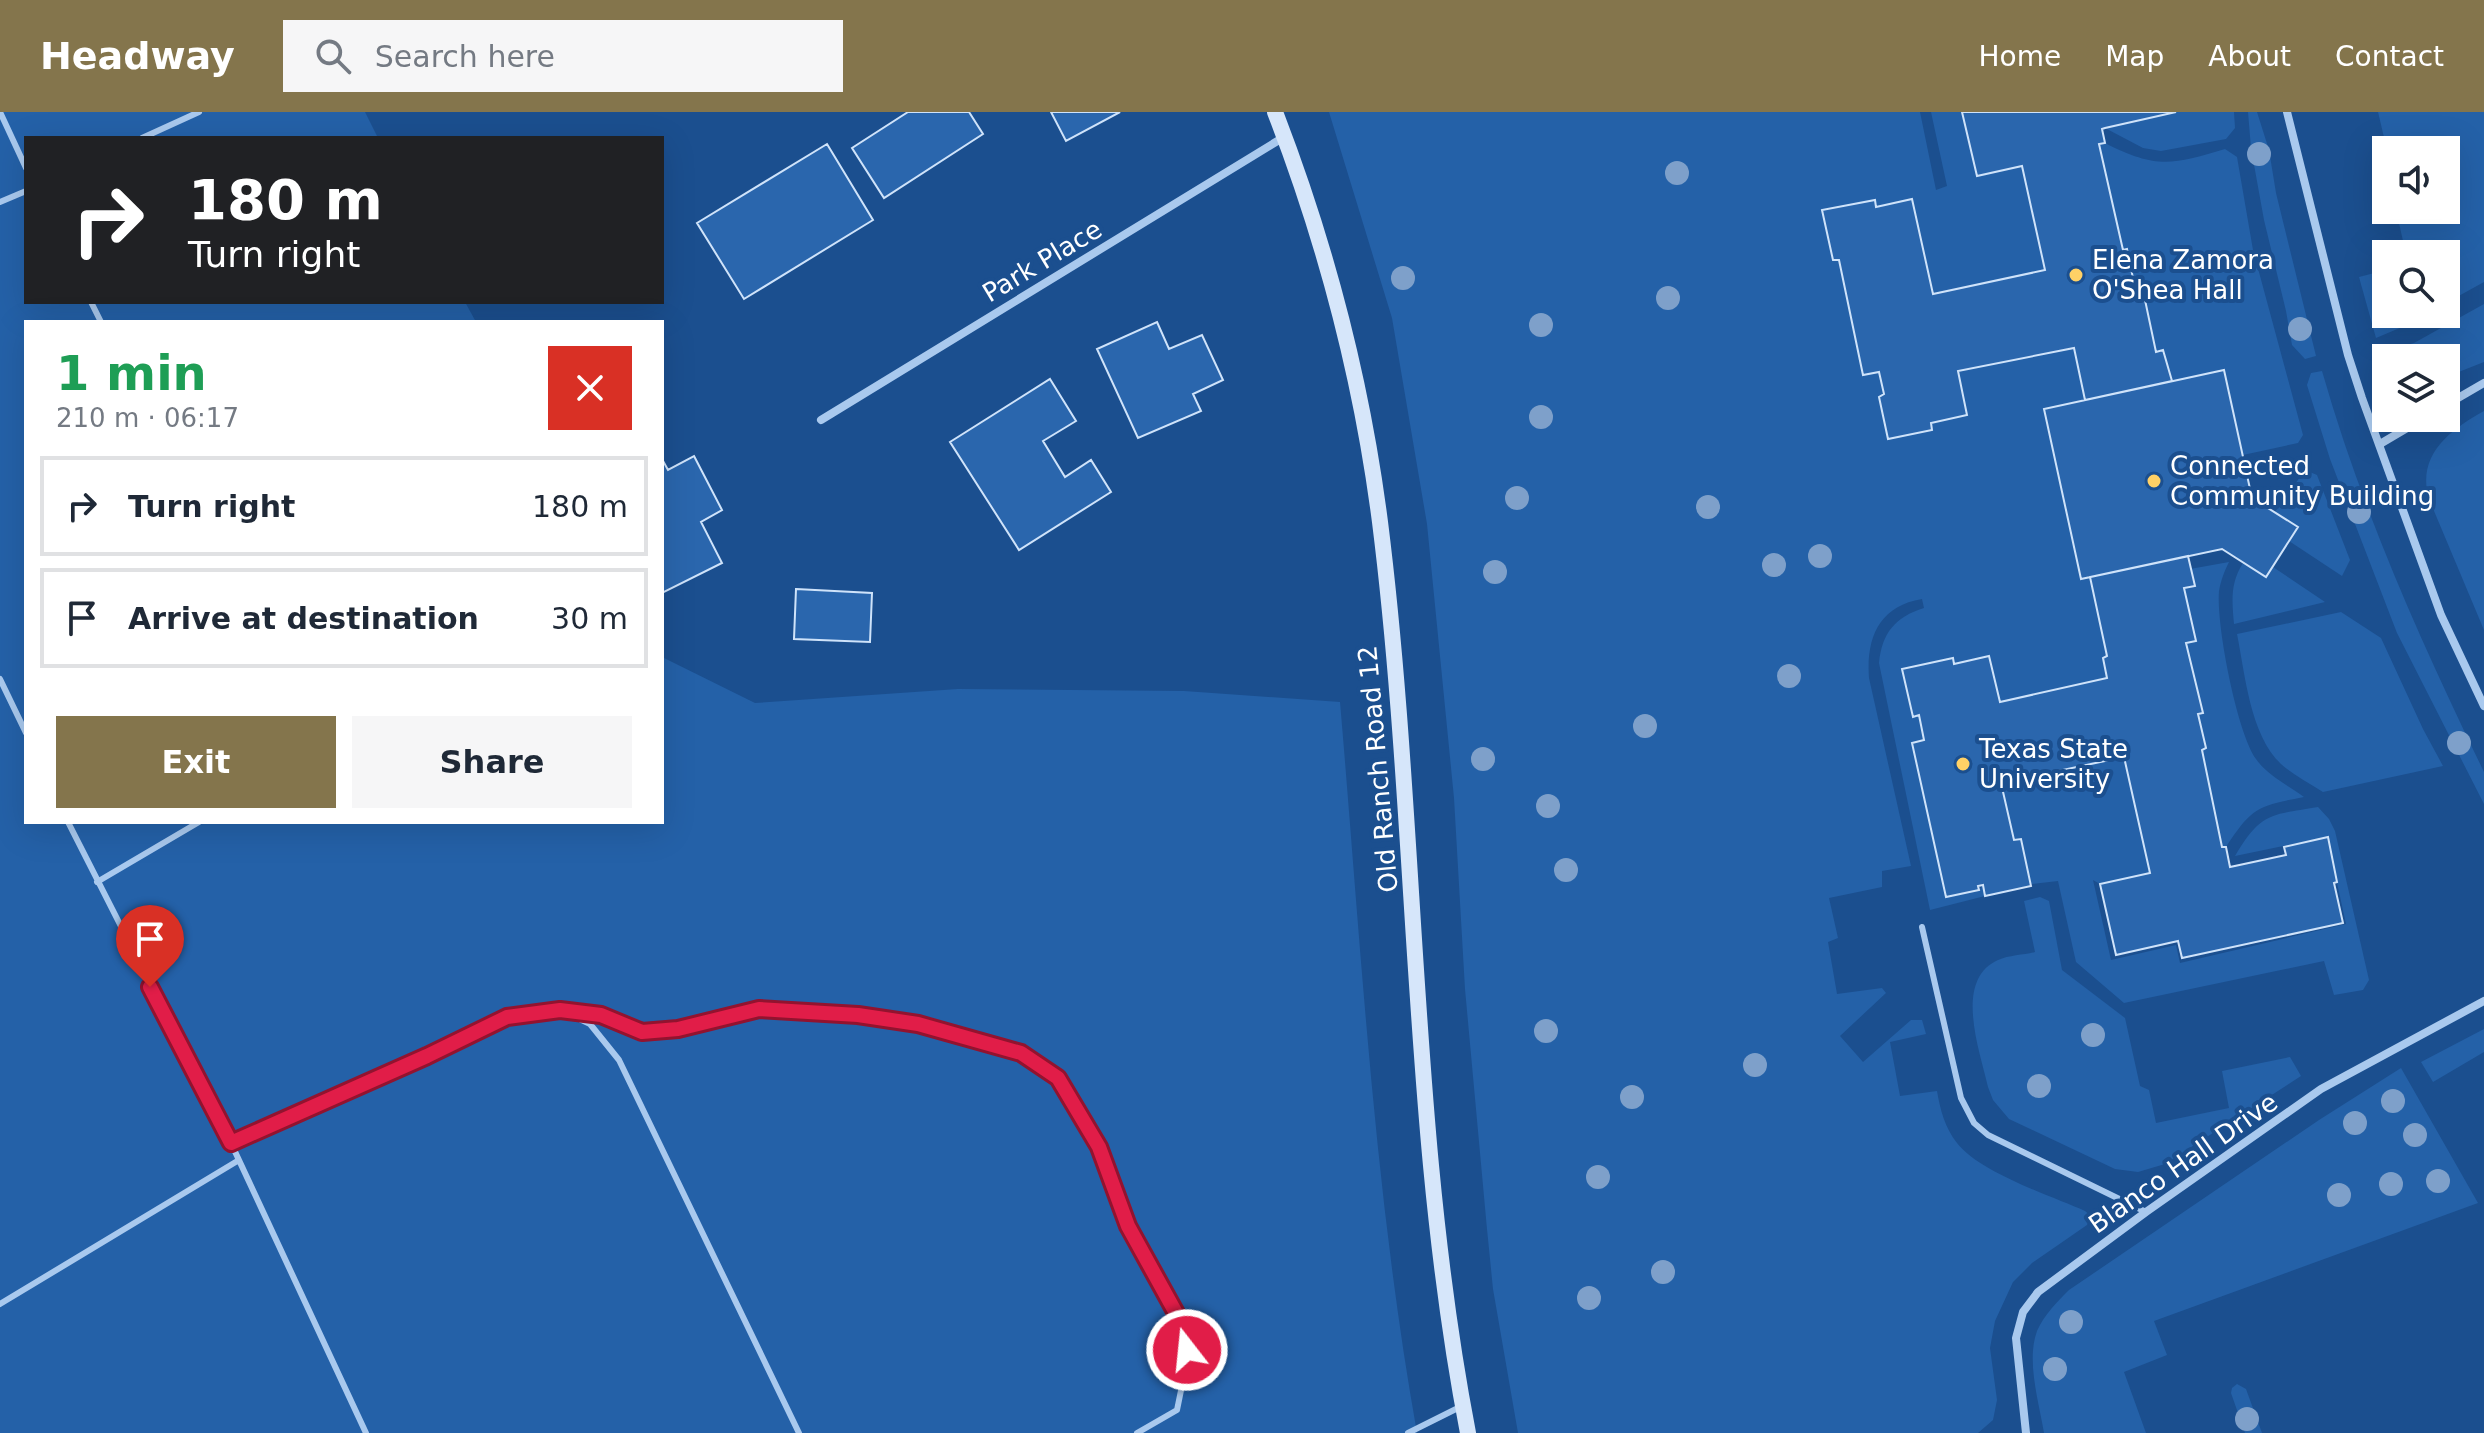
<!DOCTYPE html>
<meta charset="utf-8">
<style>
:root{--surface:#fff;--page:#f6f6f7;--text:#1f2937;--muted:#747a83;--line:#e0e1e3;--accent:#84754c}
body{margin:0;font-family:"DejaVu Sans",sans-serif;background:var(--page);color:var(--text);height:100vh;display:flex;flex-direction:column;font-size:30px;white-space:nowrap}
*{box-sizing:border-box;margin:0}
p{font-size:26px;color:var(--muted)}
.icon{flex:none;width:44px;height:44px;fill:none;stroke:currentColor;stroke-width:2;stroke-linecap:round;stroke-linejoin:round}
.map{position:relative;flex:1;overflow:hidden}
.sheet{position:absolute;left:24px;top:208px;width:640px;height:504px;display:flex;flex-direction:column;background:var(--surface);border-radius:0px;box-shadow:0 8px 32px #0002}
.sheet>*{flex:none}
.top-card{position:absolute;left:24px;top:24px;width:640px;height:168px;border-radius:0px;box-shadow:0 8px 32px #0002;background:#202124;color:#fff;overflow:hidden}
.controls{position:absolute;left:2372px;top:24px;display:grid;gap:16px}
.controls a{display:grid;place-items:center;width:88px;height:88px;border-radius:0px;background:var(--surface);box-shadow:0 8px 32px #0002;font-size:40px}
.pin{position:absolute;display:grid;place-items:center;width:68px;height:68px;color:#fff;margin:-82px -34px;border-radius:50% 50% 50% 0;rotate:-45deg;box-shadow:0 0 8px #0007}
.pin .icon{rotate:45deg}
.me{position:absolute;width:88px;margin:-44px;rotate:344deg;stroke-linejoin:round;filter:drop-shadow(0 0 6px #0008)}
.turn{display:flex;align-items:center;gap:28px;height:168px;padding:0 32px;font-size:36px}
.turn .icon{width:104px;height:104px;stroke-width:2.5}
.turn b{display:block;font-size:56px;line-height:68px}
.round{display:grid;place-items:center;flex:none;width:84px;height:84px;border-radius:0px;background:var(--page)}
.headline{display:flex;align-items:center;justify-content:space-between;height:136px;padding:0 32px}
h1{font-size:48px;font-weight:800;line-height:60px;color:#1e9e55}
.action{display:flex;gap:16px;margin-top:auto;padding:16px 32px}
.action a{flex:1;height:92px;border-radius:0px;background:var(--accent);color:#fff;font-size:32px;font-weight:800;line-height:92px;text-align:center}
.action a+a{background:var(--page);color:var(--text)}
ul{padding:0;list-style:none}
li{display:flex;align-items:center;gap:24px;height:100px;margin:0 16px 12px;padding:0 16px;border:4px solid var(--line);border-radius:0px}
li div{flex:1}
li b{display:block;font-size:30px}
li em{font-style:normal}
header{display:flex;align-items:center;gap:48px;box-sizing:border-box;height:112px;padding:0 40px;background:var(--accent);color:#fff}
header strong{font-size:38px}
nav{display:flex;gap:44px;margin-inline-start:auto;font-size:28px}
.search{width:560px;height:72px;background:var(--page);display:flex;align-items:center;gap:20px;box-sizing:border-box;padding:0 28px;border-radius:0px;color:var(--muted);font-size:30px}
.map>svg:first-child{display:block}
</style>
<header>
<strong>Headway</strong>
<div class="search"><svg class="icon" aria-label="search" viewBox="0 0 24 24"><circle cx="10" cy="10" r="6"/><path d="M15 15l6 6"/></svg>Search here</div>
<nav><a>Home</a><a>Map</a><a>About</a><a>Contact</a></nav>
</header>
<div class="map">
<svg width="2484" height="1321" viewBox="0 0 2484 1321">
<rect width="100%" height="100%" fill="#1b4f8f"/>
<path fill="#2461a8" d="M0 0H365L378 26H26V190H465L476 210H26V710H662V545L755 591 958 577 1184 579 1340 590C1361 834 1374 1080 1417 1321H0Z
M1329 0H1920L1936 78 1947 74 1931 0H1962L1977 64 2022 54 2045 158 1933 182 1912 87 1876 95 1874 88 1822 99 1833 148H1839L1863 262 1879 260 1884 282 1880 285 1888 326 1932 318 1931 311 1967 303 1958 259 2074 236 2085 288 2044 298 2081 466 2090 465 2107 544 2103 546 2107 566 2000 590 1989 544 1954 552 1952 546 1902 558 1912 605 1919 603 1924 628 1912 631 1946 784 1979 778 1983 773 1985 784 1930 798 1879 551C1882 521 1895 505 1924 496L1922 487C1879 494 1866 526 1869 566L1911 754 1882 759V775L1829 786 1838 826 1828 830 1837 882 1882 876 1886 881 1840 924 1863 950 1911 908H1922L1926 922 1890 930 1900 984 1937 979C1940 997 1945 1016 1957 1031 1979 1060 2051 1084 2085 1099L2091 1104 2087 1113 2032 1151 2013 1170 1995 1209 1990 1236 1997 1288 1993 1308 1978 1321H1518L1493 1177 1487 1117 1465 877 1454 686 1427 412 1392 206Z
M2176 0H2234L2235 16 2226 27 2161 39 2143 36 2105 16Z
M2248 0H2257L2269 38 2276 81 2316 244 2305 247 2292 233 2286 199 2264 108 2251 36Z
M2378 0H2484V170L2446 191V142H2406L2396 98H2446V38H2387Z
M2105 31C2156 57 2172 53 2225 37L2237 45 2253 138 2303 323 2298 331 2243 343 2224 259 2172 269 2163 238 2156 240 2141 169 2134 171 2127 138H2123L2099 32Z
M2386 158V202H2411L2414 210 2376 226 2359 165Z
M2484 192V250L2446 265V246H2386V248L2379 241 2414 231Z
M2322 259C2362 399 2421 530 2484 660V692L2397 521 2330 347 2307 273 2311 261Z
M2484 299V518L2429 387C2416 343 2450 318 2484 299Z
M2305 358 2317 363 2350 448 2342 464 2289 429 2298 415 2275 400Z
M2229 450C2224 460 2221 468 2219 479 2216 513 2237 620 2256 647 2267 663 2289 674 2304 685 2258 694 2252 695 2226 735H2222L2202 638 2206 636 2198 602 2202 601 2186 531 2195 529 2184 476 2190 457Z
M2243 451 2266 465 2273 455 2325 490 2234 512C2232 490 2230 471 2243 451Z
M2341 500 2381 526 2423 617 2443 654 2323 680C2309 671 2293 663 2281 652 2250 623 2245 562 2237 522Z
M2124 645 2150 761 2100 772 2093 768 2111 848 2176 833 2180 851 2346 812 2327 725 2235 744C2261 700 2271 703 2318 695L2329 707 2335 719 2369 868 2363 878 2334 883 2324 849 2124 891 2076 850 2058 769 2031 772 2021 728H2014L2001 671Z
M2040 785 2049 789 2062 858 2125 906 2140 974 2149 978 2156 1011 2229 996 2222 959 2290 945 2301 964 2165 1052 2138 1060 2115 1057 2009 1007 1993 988 1988 975C1980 939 1953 868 1998 848 2009 843 2024 843 2035 840L2024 789Z
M2484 917V940L2433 970 2421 950Z
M2401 956 2478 1091 2154 1209 2167 1243 2124 1260 2146 1321H2044C2039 1290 2026 1249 2037 1219 2044 1203 2057 1190 2069 1178L2319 1008Z
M2237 1272 2246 1277 2262 1321H2245L2231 1281 2232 1276Z"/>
<path fill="#2a66ad" stroke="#cfe3fa" stroke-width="2" d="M908 0H969L983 22 884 86 852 36Z
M1051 0H1120L1066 29Z
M1962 0H2176L2105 16 2102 17 2105 31 2099 32 2123 138 2127 137 2134 171 2141 169 2156 240 2163 238 2172 269 2085 288 2074 236 1958 259 1967 303 1931 311 1932 318 1888 327 1879 285 1884 282 1879 260 1863 263 1839 148H1833L1822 98 1875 88 1876 95 1912 87 1933 182 2045 158 2022 54 1977 64Z
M827 32 873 108 744 187 697 111Z
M1157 210 1169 237 1202 223 1223 268 1193 282 1201 299 1138 326 1097 237Z
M2224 258 2252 386 2298 415 2266 465 2222 437 2081 467 2044 297Z
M1050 267 1076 309 1043 329 1065 365 1091 348 1111 380 1019 438 950 330Z
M694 344 722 398 701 410 722 451 662 481V347L668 358Z
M2188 444 2195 474 2184 476 2196 529 2186 531 2203 601 2198 602 2206 636 2202 638 2222 735H2226L2230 755 2286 743 2284 735 2328 725 2337 770 2334 771 2343 811 2182 846 2178 829 2116 843 2100 772 2150 761 2124 645 2001 671 2014 728 2021 727 2031 774 1985 784 1983 773 1978 774 1979 778 1946 785 1912 631 1924 628 1919 603 1913 605 1902 557 1953 546 1954 552 1989 544 2000 590 2107 566 2103 546 2107 544 2090 465Z
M796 477 872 481 870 530 794 527Z"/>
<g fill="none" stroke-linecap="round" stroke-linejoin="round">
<path stroke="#a9c9ee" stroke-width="6" d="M0 0 26 56
M142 26 199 0
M0 90 26 79
M91 190 101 210
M0 567 26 621
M68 710 231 1031 366 1321
M97 770 199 710
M1922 815 1961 986 1974 1011 1988 1023 2146 1100
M565 900 590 912 619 948 799 1321
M231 1031 427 944 507 905 560 898 601 903 642 920 678 917 759 897 858 903 918 912 1021 941 1058 966 1099 1035 1128 1114 1187 1221 1186 1254 1177 1298 1137 1321
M0 1192 239 1048
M1408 1321 1462 1294"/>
<path stroke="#a9c9ee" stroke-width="8" d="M2287 0 2348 243 2362 286 2441 503 2484 594
M2446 293 2484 271
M821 308 1284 25
M2380 332 2424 306
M2026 1321 2016 1226 2023 1200 2038 1180 2146 1100 2321 977 2484 889"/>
<path stroke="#d6e6fa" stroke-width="16" d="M1275 0C1326 132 1362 270 1380 410 1418 713 1410 1021 1468 1321"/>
</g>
<g fill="#7ea0ca">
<circle cx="2259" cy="42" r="12"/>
<circle cx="1677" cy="61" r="12"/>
<circle cx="1403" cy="166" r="12"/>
<circle cx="1668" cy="186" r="12"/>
<circle cx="1541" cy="213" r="12"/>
<circle cx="2300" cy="217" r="12"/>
<circle cx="1541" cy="305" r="12"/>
<circle cx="1517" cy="386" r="12"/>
<circle cx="1708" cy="395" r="12"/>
<circle cx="2359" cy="400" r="12"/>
<circle cx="1820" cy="444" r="12"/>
<circle cx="1774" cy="453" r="12"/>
<circle cx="1495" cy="460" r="12"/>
<circle cx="1789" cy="564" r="12"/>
<circle cx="1645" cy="614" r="12"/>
<circle cx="2459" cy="631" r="12"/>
<circle cx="1483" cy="647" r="12"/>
<circle cx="1548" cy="694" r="12"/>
<circle cx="1566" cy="758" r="12"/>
<circle cx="1546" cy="919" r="12"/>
<circle cx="2093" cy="923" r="12"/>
<circle cx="1755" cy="953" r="12"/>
<circle cx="2039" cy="974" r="12"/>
<circle cx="1632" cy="985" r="12"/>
<circle cx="2393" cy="989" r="12"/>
<circle cx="2355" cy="1011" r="12"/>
<circle cx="2415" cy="1023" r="12"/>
<circle cx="1598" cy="1065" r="12"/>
<circle cx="2438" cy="1069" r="12"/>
<circle cx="2391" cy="1072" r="12"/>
<circle cx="2339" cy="1083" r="12"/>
<circle cx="1663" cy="1160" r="12"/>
<circle cx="1589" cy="1186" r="12"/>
<circle cx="2071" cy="1210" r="12"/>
<circle cx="2055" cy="1257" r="12"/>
<circle cx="2247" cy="1307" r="12"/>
</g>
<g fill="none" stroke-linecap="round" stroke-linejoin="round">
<g stroke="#92132f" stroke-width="20">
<path id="route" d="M150 875 231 1031 427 944 507 905 560 898 601 903 642 920 678 917 759 897 858 903 918 912 1021 941 1058 966 1099 1035 1128 1114 1187 1221V1238"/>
</g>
<use href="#route" stroke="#e11d48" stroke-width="14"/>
</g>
<g fill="#ffd166" stroke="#1b4f8f" stroke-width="3">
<circle cx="2076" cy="163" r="8"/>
<circle cx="2154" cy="369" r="8"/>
<circle cx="1963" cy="652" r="8"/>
</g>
<g text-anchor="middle" stroke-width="8" stroke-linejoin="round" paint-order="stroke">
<g font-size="26" fill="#fff" stroke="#1b4f8f" text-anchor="start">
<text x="2092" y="157">Elena Zamora<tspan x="2092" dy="30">O'Shea Hall</tspan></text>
<text x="2170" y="363">Connected<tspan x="2170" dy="30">Community Building</tspan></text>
<text x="1979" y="646">Texas State<tspan x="1979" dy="30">University</tspan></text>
</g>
<g font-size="26" fill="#fff" stroke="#1b4f8f">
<text transform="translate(1042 149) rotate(-31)" y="9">Park Place</text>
<text transform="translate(1378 657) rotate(-95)" y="9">Old Ranch Road 12</text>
<text transform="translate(2183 1051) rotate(-35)" y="9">Blanco Hall Drive</text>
</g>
</g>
</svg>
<div class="controls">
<a><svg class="icon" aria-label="sound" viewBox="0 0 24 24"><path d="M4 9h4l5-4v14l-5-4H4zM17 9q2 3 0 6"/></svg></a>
<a><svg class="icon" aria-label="search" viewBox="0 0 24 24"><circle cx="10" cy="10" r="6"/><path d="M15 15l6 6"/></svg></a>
<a><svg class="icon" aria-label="layers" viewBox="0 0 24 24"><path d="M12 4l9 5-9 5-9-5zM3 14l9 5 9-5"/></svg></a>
</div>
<div class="pin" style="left:150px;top:875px;background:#d93025"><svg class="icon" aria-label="arrive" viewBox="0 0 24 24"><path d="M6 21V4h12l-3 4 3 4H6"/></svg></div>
<svg class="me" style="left:1187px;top:1238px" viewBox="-20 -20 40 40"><circle r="17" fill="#e11d48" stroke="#fff" stroke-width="3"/><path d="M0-11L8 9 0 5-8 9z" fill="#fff"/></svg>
<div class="top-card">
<div class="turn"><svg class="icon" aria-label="right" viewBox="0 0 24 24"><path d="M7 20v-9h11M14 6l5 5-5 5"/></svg><div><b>180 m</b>Turn right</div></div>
</div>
<section class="sheet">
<div class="headline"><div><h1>1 min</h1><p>210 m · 06:17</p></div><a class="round" style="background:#d93025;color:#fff"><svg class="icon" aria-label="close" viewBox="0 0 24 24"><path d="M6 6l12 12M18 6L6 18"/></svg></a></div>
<ul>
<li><svg class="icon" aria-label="right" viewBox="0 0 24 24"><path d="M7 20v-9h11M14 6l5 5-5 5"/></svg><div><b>Turn right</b></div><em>180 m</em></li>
<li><svg class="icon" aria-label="arrive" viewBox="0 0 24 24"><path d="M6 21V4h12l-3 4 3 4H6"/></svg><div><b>Arrive at destination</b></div><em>30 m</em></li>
</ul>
<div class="action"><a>Exit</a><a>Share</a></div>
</section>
</div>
